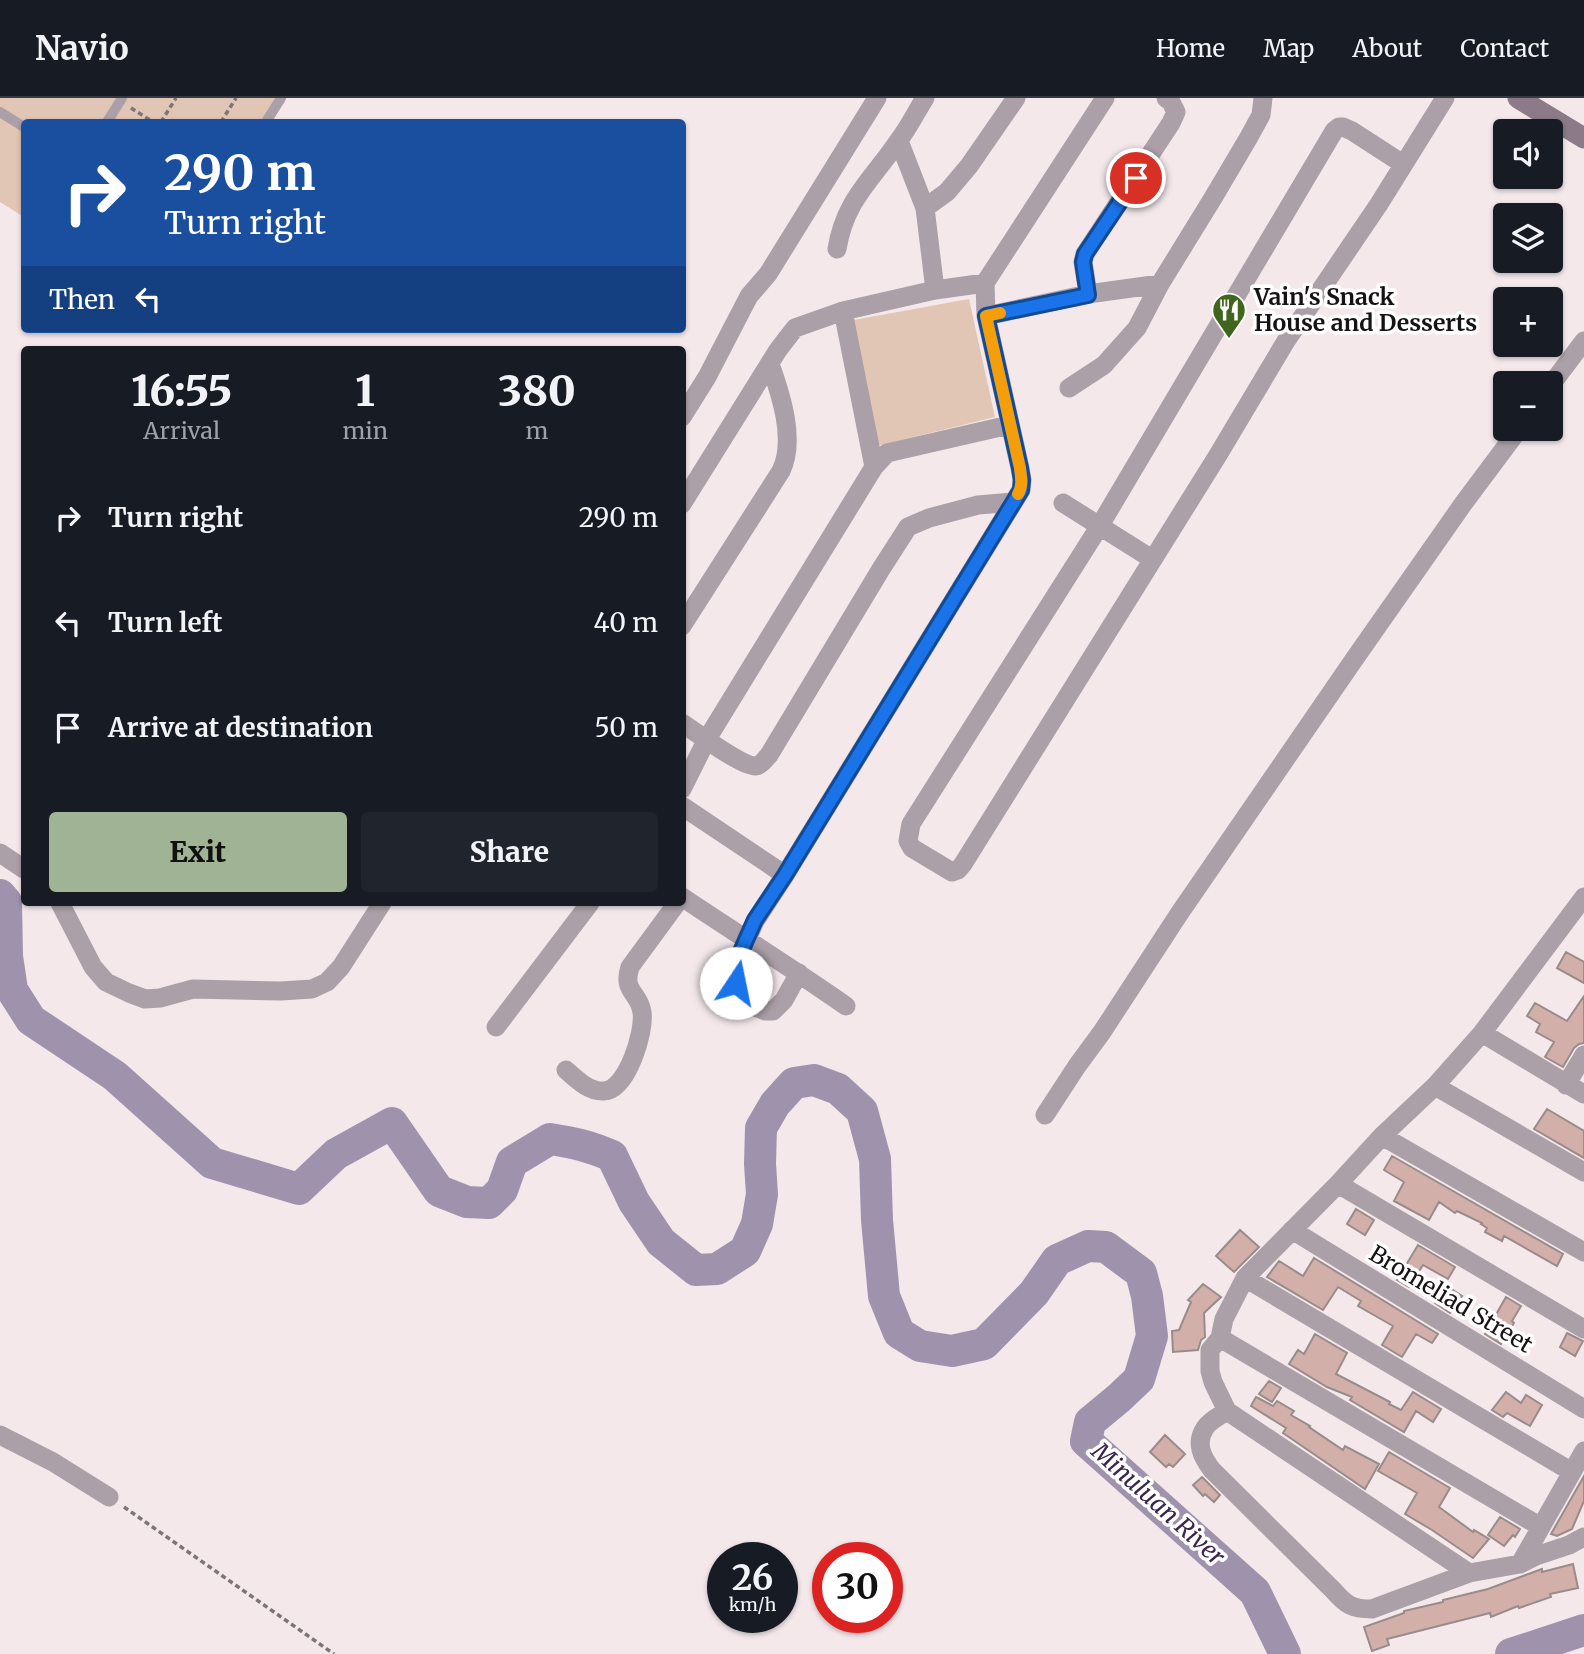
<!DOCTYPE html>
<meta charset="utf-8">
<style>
:root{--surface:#171b24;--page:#20242c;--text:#f1f3f6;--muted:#9ea1a6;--line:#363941;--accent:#a1b395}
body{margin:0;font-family:Merriweather,serif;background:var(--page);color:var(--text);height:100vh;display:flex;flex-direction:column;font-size:26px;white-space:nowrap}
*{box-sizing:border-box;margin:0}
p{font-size:23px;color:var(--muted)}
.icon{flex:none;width:38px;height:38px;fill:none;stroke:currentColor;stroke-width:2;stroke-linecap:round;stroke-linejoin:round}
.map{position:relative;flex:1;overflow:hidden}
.details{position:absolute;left:21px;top:248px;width:665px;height:560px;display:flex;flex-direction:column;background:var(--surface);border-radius:7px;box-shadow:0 2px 5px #0004}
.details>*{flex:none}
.banner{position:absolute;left:21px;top:21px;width:665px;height:214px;border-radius:7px;box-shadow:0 2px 5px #0004;background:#1a4fa0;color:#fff;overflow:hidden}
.tools{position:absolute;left:1493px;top:21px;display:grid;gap:14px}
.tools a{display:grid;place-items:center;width:70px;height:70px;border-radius:7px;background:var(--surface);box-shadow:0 2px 5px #0004;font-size:35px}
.speed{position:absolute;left:707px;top:1444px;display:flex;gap:14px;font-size:35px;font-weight:700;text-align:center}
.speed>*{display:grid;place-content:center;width:91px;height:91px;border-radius:50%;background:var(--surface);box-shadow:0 2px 5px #0004;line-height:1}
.speed small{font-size:18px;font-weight:400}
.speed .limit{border:10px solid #d22;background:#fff;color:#111}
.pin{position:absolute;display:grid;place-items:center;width:60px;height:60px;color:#fff;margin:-30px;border:4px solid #fff;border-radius:50%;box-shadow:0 2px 7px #0007}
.me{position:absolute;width:77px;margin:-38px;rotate:11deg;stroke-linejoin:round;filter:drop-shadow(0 0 5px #0008)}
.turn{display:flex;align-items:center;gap:24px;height:147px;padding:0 28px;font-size:32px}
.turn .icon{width:91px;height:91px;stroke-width:2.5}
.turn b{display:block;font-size:49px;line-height:60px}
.then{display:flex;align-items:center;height:66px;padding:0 28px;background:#0003;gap:14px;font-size:26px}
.eta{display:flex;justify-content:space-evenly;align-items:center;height:119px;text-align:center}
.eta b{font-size:42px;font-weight:800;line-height:49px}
.primary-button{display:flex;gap:14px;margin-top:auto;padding:14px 28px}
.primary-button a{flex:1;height:80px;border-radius:7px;background:var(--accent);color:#111;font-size:28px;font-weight:800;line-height:80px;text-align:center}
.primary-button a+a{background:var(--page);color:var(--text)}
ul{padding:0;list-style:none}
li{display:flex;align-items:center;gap:21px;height:105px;padding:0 28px}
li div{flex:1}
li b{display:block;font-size:26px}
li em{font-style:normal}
header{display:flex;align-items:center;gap:42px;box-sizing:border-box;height:98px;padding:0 35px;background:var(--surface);border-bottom:2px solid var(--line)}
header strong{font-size:33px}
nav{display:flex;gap:38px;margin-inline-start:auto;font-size:24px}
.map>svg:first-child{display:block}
</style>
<header>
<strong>Navio</strong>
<nav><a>Home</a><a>Map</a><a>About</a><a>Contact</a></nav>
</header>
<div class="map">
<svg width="1584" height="1556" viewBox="0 0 1584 1556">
<rect width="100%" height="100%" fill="#f4e8eb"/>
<path fill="#e2c6b5" d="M0 0H286L271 24H24V119L0 104Z
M969 201 995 319 873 349 848 223Z"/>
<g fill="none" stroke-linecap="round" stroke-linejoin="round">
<path stroke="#9f92ad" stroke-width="32" d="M0 797 6 804 7 858 12 892 31 922 115 978 212 1065 299 1091 336 1056 392 1025 439 1093 467 1104 489 1105 502 1092 512 1064 550 1041C575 1045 589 1048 612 1058L634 1104 661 1144 696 1172 717 1171 745 1153 757 1126 762 1096 760 1066 761 1030 775 1006 794 985 814 982 838 991 862 1013 875 1061 877 1122 884 1198 899 1235 920 1248 952 1253 984 1246 1034 1195 1057 1162 1088 1148 1106 1149 1141 1175 1147 1198 1152 1238 1139 1281 1119 1300 1090 1324 1086 1343 1255 1494 1285 1556
M1511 1556 1584 1532"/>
</g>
<path fill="#d3afaa" stroke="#988c8b" stroke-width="2" d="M1566 854 1584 864V885L1557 870Z
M1584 898V945L1579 946 1574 950 1563 969 1545 959 1554 944 1536 934 1540 926 1527 918 1535 905 1567 923Z
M1547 1011 1584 1033V1060L1534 1031Z
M1392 1058 1563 1156 1557 1168 1504 1138 1502 1143 1485 1134 1487 1130 1481 1126 1482 1125 1457 1113 1455 1115 1439 1104 1429 1122 1394 1103 1404 1084 1384 1072Z
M1356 1111 1374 1122 1365 1137 1347 1126Z
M1240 1132 1259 1149 1234 1174 1216 1158Z
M1418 1147 1455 1169 1448 1181 1423 1167 1409 1189 1397 1182Z
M1314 1160 1438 1236 1432 1245 1416 1236 1402 1259 1382 1247 1393 1228 1358 1208 1361 1203 1338 1189 1323 1212 1267 1179 1279 1163 1303 1178Z
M1203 1186 1221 1199 1204 1215 1205 1239 1201 1242 1198 1252 1173 1254 1172 1233 1179 1232 1191 1204 1188 1202Z
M1447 1188 1462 1198 1450 1215 1435 1205Z
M1506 1199 1521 1208 1512 1223 1514 1225 1501 1246 1485 1236Z
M1567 1235 1583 1243 1575 1258 1560 1249Z
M1315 1236 1347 1255 1336 1276 1390 1304 1389 1306 1401 1312 1413 1294 1441 1311 1433 1324 1416 1313 1404 1334 1350 1302 1352 1299 1327 1289 1289 1266 1298 1252 1304 1256Z
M1269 1283 1281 1290 1272 1304 1259 1296Z
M1506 1294 1521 1305 1526 1297 1542 1307 1530 1328 1507 1315 1503 1319 1492 1312Z
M1256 1299 1273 1308 1277 1303 1294 1313 1291 1317 1310 1328 1309 1329 1343 1352 1345 1348 1379 1366 1365 1391 1283 1335 1286 1330 1251 1308Z
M1165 1337 1185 1356 1173 1369 1169 1366 1166 1369 1150 1354Z
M1389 1354 1450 1390 1439 1409 1473 1434 1474 1432 1489 1441 1473 1460 1432 1432 1405 1416 1417 1395 1378 1373Z
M1584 1378V1403L1572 1431 1557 1438 1551 1436Z
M1202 1379 1220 1397 1214 1404 1205 1396 1203 1398 1193 1387Z
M1500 1419 1520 1431 1515 1439 1513 1437 1504 1448 1488 1437Z
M1573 1466 1578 1490 1550 1496 1551 1499 1519 1510 1518 1508 1491 1519 1490 1515 1387 1541 1389 1547 1372 1553 1364 1529 1404 1515V1513L1443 1504V1502L1488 1491 1542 1471V1474Z"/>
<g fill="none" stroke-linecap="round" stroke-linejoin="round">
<path stroke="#7c7576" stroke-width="3.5" stroke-dasharray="5 3.5" stroke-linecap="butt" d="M131 10 153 24
M161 24 176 0
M221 24 236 0
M124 1409 334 1556"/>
<path stroke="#ab9fa8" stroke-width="10" d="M0 14 24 29
M107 24 122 0
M266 24 281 0"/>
<path stroke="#ab9fa8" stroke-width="19" d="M899 43 925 110 935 192
M1403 66 1352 33 1343 29H1339L1334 33 1099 429 911 726 908 743 912 750 952 774 958 772 963 766 1218 357 1286 243 1379 106 1445 0
M925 110 947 94 969 68 1016 0
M837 151C845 101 873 81 899 42 909 29 916 14 925 0
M1088 196 1083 164 1085 156 1171 25 1176 14 1171 4 1166 0
M843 213 874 369
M986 218 1088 196 1160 186
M1550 288 1584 243
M1069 290 1104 267 1137 230 1160 186 1213 100 1249 39 1261 17 1263 0
M682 319 707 279 749 198 768 176 877 0
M1063 405 1152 461
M682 406 778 252 795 230 843 213 935 192 985 185
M682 528 781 373C796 342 781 297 770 266
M682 625C696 634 742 669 756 668 762 667 765 661 769 657L881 471 908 429 929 420 978 407 1013 404
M682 691 707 641 874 369 887 355 1009 327
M682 708 785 777
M0 755 24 771
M682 799C737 836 792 870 846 908
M1584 799 1482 935 1435 988 1382 1038 1338 1086 1245 1180 1224 1221 1220 1240 1210 1252V1273L1213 1284 1227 1313C1221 1317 1209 1323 1205 1330 1195 1345 1202 1359 1212 1372L1333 1492C1346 1507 1352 1511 1372 1511L1469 1475 1520 1466 1536 1458 1569 1447 1584 1439
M60 805 93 869 106 884 129 895 145 901 160 900 193 891 281 893 312 891 327 884 341 869 382 805
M799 875 784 902 773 913H765L755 909 747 904 736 885 733 873 755 823 785 777 1021 392 1022 382 1020 370 986 218 985 185 1105 0
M496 929 590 805
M1482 935 1584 996
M566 972C576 981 589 994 604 993 627 992 645 934 642 914 639 894 622 894 630 869L677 805
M1566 987 1584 957
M1435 988 1584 1074
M1045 1017 1077 968 1102 934 1179 816 1353 563 1463 406 1519 331
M1382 1038 1584 1154
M1338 1086 1584 1231
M1292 1132 1584 1311
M1245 1180 1572 1374
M1220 1240 1541 1429
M1227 1313 1469 1475
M0 1337 53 1364 109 1399
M1520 1466 1584 1353"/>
<path stroke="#8c7a88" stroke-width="21" d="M1518 0 1584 40"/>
</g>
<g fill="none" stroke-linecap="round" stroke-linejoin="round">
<g stroke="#114b97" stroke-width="18">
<path id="route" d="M736 885 733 873 746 842 755 822 785 777 1021 392 1022 382 1020 370 986 218 1088 197 1083 164 1085 156 1136 80"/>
</g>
<use href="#route" stroke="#1a73e8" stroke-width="12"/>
<path stroke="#f59e0b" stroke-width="12" d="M1000 215 986 218 1020 370C1021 379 1023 388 1018 396"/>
</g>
<defs>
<g id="restaurant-pin" transform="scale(1.75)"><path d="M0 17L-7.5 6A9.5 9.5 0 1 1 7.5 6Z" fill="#40651e" stroke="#fff"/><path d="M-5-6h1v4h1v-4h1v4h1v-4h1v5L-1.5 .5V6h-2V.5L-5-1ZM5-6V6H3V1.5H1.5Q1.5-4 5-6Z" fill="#fff"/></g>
</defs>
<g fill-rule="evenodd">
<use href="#restaurant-pin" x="1229" y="212"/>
</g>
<g text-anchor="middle" stroke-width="7" stroke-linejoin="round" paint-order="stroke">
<g font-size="23" font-weight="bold" fill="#171314" stroke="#fff" text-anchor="start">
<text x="1254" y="207">Vain's Snack<tspan x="1254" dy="26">House and Desserts</tspan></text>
</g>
<g font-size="23" fill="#171314" stroke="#fff">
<text transform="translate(1451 1201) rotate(31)" y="8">Bromeliad Street</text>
</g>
<g font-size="24" font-style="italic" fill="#3a254c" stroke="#fff">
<text transform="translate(1158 1406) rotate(42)" y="8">Minuluan River</text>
</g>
</g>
</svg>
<div class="tools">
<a><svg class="icon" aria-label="sound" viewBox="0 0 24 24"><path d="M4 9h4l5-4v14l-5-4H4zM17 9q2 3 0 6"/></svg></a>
<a><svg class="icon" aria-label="layers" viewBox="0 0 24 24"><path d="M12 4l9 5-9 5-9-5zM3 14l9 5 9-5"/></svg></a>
<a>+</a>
<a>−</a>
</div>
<div class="speed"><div>26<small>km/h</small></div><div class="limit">30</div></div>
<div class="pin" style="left:1136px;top:80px;background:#d93025"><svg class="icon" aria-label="arrive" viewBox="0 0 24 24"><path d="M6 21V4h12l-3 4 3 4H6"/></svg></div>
<svg class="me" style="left:736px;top:885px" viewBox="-20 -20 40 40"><circle r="19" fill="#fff"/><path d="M0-13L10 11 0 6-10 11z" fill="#1a73e8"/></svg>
<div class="banner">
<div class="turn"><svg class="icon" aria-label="right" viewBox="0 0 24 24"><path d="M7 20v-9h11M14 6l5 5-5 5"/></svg><div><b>290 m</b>Turn right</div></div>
<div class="then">Then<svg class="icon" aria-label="left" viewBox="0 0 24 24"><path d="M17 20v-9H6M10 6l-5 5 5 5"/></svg></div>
</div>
<section class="details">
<div class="eta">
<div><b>16:55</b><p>Arrival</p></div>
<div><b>1</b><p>min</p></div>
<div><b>380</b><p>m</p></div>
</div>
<ul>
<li><svg class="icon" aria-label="right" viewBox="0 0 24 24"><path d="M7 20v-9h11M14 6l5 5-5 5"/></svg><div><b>Turn right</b></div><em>290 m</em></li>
<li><svg class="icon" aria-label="left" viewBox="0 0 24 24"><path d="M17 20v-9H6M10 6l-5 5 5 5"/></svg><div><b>Turn left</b></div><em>40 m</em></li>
<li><svg class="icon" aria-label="arrive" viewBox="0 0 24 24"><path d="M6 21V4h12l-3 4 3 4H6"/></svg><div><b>Arrive at destination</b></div><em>50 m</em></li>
</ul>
<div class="primary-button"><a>Exit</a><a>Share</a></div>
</section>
</div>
